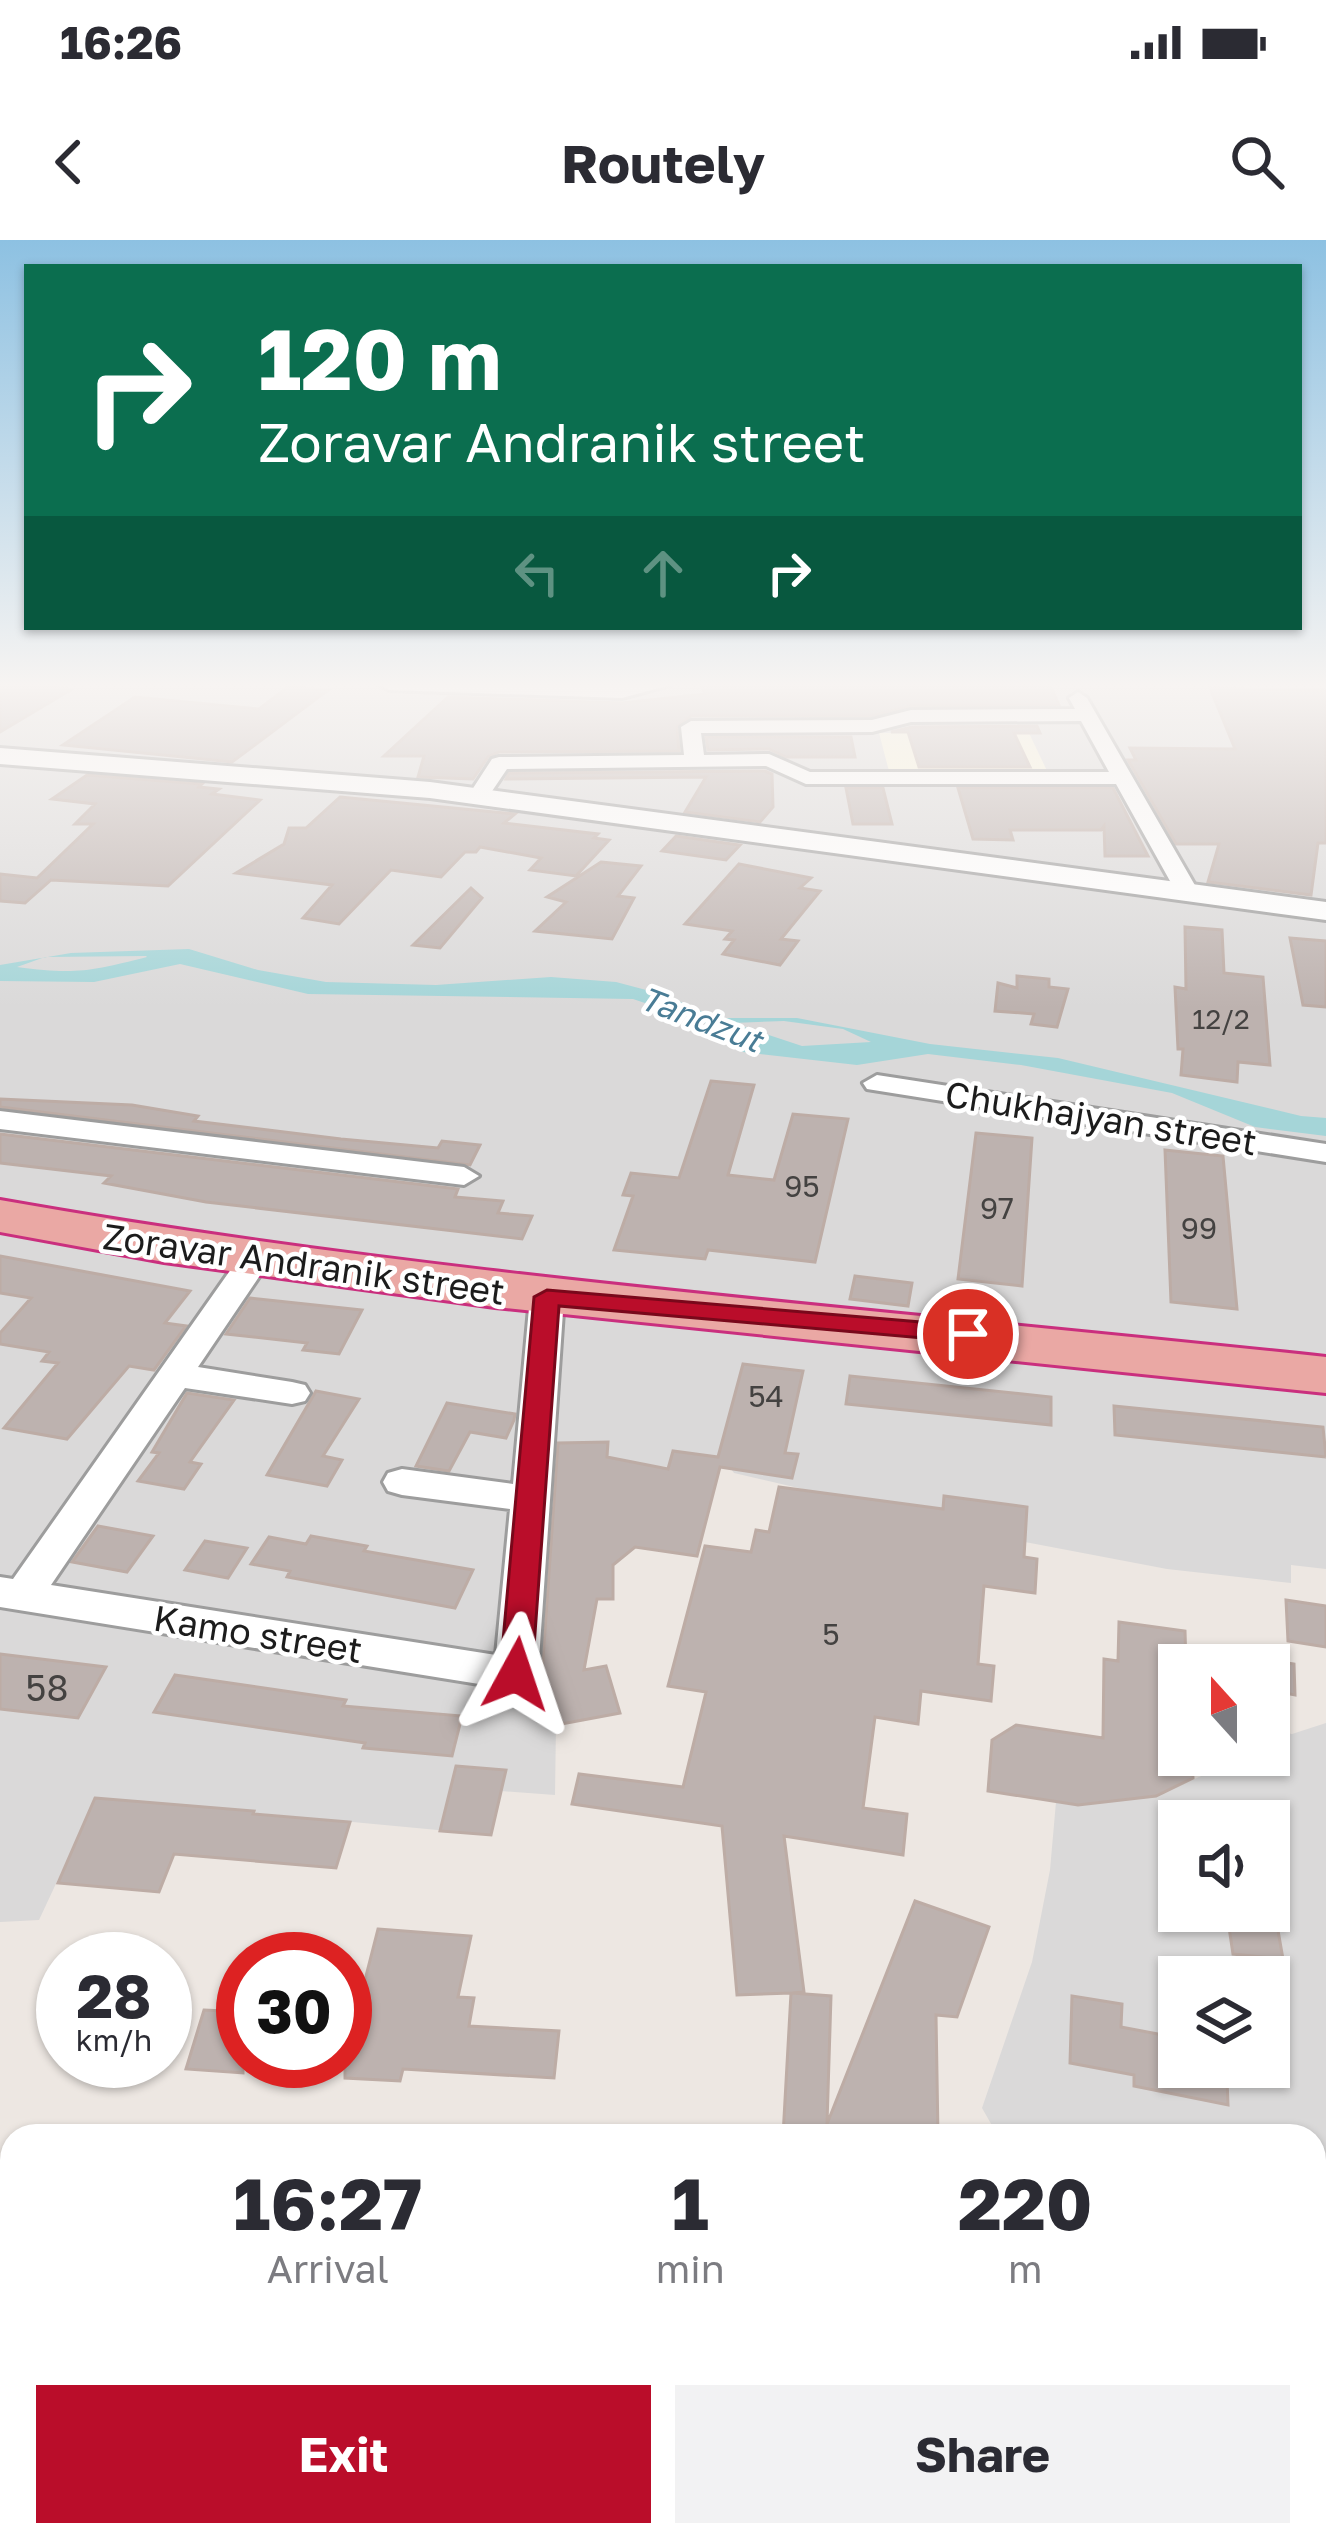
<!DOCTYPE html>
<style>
:root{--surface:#fff;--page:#f2f2f3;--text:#2b2b33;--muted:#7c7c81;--accent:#ba0d2a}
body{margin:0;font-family:"Golos Text",sans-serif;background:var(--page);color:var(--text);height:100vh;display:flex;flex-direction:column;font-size:45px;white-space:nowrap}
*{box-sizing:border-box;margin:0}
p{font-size:39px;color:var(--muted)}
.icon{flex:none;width:66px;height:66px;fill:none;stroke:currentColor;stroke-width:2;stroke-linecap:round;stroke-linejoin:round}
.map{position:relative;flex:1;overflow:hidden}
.sheet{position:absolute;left:0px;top:1884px;width:1326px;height:423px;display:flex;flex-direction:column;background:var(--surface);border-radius:36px 36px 0 0;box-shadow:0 3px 9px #0004}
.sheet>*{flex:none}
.top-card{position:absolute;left:24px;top:24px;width:1278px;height:366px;border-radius:0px;box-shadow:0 3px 9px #0004;background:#0b6e4f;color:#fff;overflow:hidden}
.needle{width:78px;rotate:339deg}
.buttons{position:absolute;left:1158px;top:1404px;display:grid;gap:24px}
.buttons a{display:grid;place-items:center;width:132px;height:132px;border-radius:0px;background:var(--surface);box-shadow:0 3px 9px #0004;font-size:60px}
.speed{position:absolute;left:36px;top:1692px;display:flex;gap:24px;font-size:60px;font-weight:700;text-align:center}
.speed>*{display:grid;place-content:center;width:156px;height:156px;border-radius:50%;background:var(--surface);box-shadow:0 3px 9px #0004;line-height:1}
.speed small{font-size:30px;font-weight:400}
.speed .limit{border:18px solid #d22;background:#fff;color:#111}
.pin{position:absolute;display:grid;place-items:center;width:102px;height:102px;color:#fff;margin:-51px;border:6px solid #fff;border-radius:50%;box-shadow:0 3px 12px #0007}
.me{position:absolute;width:132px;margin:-66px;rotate:5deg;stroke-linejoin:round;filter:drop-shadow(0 0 9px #0008)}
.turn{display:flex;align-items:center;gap:42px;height:252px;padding:0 36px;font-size:54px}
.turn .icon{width:156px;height:156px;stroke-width:2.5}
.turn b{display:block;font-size:84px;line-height:102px}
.lanes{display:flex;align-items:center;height:114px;padding:0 36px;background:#0003;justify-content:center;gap:60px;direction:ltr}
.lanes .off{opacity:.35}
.eta{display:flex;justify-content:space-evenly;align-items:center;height:204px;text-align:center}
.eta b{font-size:72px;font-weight:700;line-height:84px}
.button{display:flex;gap:24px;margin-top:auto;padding:24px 36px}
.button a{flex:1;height:138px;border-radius:0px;background:var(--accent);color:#fff;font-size:48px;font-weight:700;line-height:138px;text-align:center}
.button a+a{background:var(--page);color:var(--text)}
.status{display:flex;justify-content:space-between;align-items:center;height:84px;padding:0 60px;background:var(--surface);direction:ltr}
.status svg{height:33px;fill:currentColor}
header{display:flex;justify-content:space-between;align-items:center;height:156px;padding:0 36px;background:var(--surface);font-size:54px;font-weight:700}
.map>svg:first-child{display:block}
</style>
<div class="status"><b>16:26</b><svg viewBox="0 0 49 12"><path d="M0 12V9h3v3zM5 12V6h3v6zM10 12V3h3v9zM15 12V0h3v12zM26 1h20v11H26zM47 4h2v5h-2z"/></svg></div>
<header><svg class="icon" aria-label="back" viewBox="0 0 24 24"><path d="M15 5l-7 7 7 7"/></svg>Routely<svg class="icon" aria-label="search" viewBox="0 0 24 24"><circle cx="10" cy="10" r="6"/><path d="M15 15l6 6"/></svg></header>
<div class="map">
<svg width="1326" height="2306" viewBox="0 0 1326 2306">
<rect width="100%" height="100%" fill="#ede7e2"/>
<path fill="#dad9d9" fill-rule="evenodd" d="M0 445H1326V1329L1291 1325V1343L1167 1329 1025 1302 1026 1267 943 1269 820 1253 734 1233 722 1217 674 1212 669 1227 653 1226 607 1217V1202L554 1203 543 1384 537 1414 556 1485 555 1555 501 1551 491 1595 96 1558 39 1680 0 1682Z
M1326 1483V2306H1180L1178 2295H1314V1896H998L982 1868 1032 1722 1050 1630 1056 1562 1078 1565 1156 1556 1233 1522V1515H1269V1490L1292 1494ZM1179 1581H1269V1671H1179ZM1179 1737H1269V1827H1179Z
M0 1951 12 1977V2295H1053L1088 2306H0Z"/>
<path fill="#fcf7db" d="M879 493H1029L1049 535H890Z"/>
<path fill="#a5d5d8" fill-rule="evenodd" d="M189 709 258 730 326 742 436 745 551 737 616 742 665 755 717 778H797L930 804 1058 818 1301 876 1326 878V896L1255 887 1172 853 1021 825 928 814 857 825 743 812 724 803 713 786 633 759 308 754 180 724 94 742 0 741V725L71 713ZM45 717 146 716 147 717C92 731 75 735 17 727ZM784 781 843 789 871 802 802 806 732 783Z"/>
<path fill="#bdb2af" stroke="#bdaca5" stroke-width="3" d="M0 445H27L72 449 0 492Z
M701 445H1050L1059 465 911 466 871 476H691L677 487 679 511 499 512 488 517 473 539 418 537 424 516H384L448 457 622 463 705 454Z
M288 447 328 450 232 522 63 505 135 457 259 469Z
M1210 448 1326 451V603H1318L1311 655 1208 642 1219 604H1176L1128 520H1136L1130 508 1235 509Z
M1037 486 1040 493H1014L1030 527H919L908 492H891L912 487Z
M706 497H851L855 517H786L769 509 708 510Z
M765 531 772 534 773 567 760 582 685 572 706 537 506 539 509 533Z
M87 535 202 544 199 547 219 549 212 554 260 560 168 646 51 640 25 663 0 661V634L37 638 93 584H75L95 564 52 559Z
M846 548H883L892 584H853Z
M958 548H1113L1148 616H1105L1104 586 1101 590H1010L1013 600 973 599Z
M340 557 515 574 504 583 598 594 594 598 609 600 576 636 530 630 541 618 480 607 476 612H465L441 637 391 630 339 684 303 678 332 645 236 633 284 604 289 588H306Z
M676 596 740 605 726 620 662 611Z
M601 622 641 626 618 656 634 658 612 699 535 691 566 662 547 657Z
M739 624 811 638 800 648 820 651 781 699 798 701 780 725 723 714 734 700 725 699 732 691 685 684Z
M471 648 482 658 440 708 413 705Z
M1185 687 1222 690 1224 733 1263 737 1270 825 1238 822 1237 842 1181 835 1183 809H1178L1175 747 1186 749Z
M1290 698 1326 701V767L1303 765Z
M1017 736 1049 739V747L1068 749 1057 787 1031 784 1034 774 995 771 998 743 1017 748Z
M711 841 754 845 728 935 774 940 793 874 848 879 815 1022 708 1010 705 1019 614 1010 633 956 623 955 631 933 679 938Z
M0 859 132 865 198 876 194 881 341 899 438 908 442 901 480 905 470 925 0 867Z
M976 893 1032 898 1022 1046 958 1039Z
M0 894 458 949 455 957 503 961 498 973 532 976 522 999 206 962 104 943 111 936 0 923Z
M1165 910 1223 916 1237 1069 1171 1062Z
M0 1016 190 1051 165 1083 186 1086 154 1130 129 1126 67 1199 4 1188 58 1123 42 1121 49 1112 0 1104V1093L31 1058 0 1053Z
M855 1036 912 1043 908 1066 850 1059Z
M250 1058 362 1070 339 1114 303 1110 307 1103 226 1094Z
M743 1124 803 1131 785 1213 798 1214 792 1238 720 1227 697 1316 635 1307 613 1325V1359H597L584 1430 606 1426 620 1473 556 1485 542 1434 558 1203 608 1202 607 1217 668 1229 673 1211 718 1217Z
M850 1136 1051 1157V1185L846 1164Z
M316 1151 359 1159 323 1216 342 1220 327 1246 267 1235Z
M187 1153 234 1160 190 1222 201 1224 184 1249 138 1241 159 1213 152 1212Z
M447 1163 515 1174 514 1180 506 1198 470 1192 449 1231 416 1226Z
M1114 1166 1323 1187 1326 1217 1115 1195Z
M779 1247 943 1269 944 1256 1027 1267 1024 1317 1037 1319 1035 1353 984 1346 978 1424 994 1426 991 1461 921 1451 918 1484 875 1477 863 1568 907 1574 903 1615 784 1596 804 1752 792 1753 831 1756 827 1884 915 1661 989 1687 957 1777 936 1775 938 1896H783L791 1753 737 1755 722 1586 572 1564 579 1534 683 1547 706 1452 668 1446 705 1306 751 1312 756 1290 769 1292Z
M98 1286 153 1296 127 1332 72 1322Z
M311 1296 367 1306 364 1311 473 1330 455 1368 287 1337 290 1331 251 1324 269 1297 306 1304Z
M205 1301 247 1308 228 1338 185 1330Z
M1286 1360 1326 1366V1407L1288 1401Z
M1119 1382 1185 1391 1186 1425H1179V1515H1192L1193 1538 1156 1556 1078 1565 988 1551 992 1500 1016 1485 1103 1498 1104 1419 1118 1421Z
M0 1414 106 1427 78 1478 0 1469Z
M1269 1420 1294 1424 1295 1455 1269 1450Z
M175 1435 346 1460 343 1466 462 1476 452 1516 363 1508 365 1503 154 1472Z
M456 1526 506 1530 491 1595 440 1591Z
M95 1558 254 1571 253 1574 350 1582 336 1628 174 1614 159 1652 58 1643Z
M1227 1674 1276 1679 1283 1719 1233 1714Z
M378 1689 471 1696 458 1757 474 1758 469 1786 559 1791 554 1838 403 1829 400 1841 345 1838V1778L355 1779Z
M1072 1756 1122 1764 1121 1787 1179 1798V1827L1227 1839 1228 1865 1134 1846V1835L1070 1823Z
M204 1770 243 1772V1833L186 1829Z"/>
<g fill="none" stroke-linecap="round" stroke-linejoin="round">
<g stroke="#9d9d9d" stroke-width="6">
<path id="minor" d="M380 445H670L622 458 389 450Z
M1078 452 1087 458 1200 654 1196 659H1180L1116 544H806L766 526 507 529 486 560 468 556 492 519 499 517 684 515 681 487 691 481 872 480 911 470 1075 469 1069 458ZM1081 481 1109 532H810L769 514 704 515 701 493 872 492 911 482Z
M877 835 1326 904V922L867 849 863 843Z
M0 871 464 927 479 936 464 945 0 889Z
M253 1012 269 1022 198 1127 292 1142 305 1145 310 1153 305 1161 292 1164 185 1148 51 1345 496 1415 510 1269 402 1255 388 1251 383 1242 388 1233 402 1229 513 1244 530 1057 547 1047 564 1057 538 1434 531 1445 516 1450 0 1367V1337L13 1339 241 1015Z
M0 2114 12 2118V2178L0 2174Z
M296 2295H372L376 2306H300Z"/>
</g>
<g stroke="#9d9d9d" stroke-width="6">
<path id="tertiary" d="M0 508 430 542 1326 662V680L430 558 0 524Z"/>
</g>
<g stroke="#ca2f7e" stroke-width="6">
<path id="trunk" d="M0 960C439 1038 883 1069 1326 1117V1153L495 1067 164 1022 0 992Z"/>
</g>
<use href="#minor" fill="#fff" fill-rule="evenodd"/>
<use href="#tertiary" fill="#fff" fill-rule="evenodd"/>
<use href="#trunk" fill="#eaa8a4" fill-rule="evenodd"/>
</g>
<linearGradient id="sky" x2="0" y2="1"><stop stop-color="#8dc1e2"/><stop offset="0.58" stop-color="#f7f4f2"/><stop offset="1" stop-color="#f7f4f2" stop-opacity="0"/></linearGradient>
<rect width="1326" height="768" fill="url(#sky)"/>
<path fill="#ba0d2a" stroke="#79081b" stroke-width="3" d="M547 1050 968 1086 981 1094 968 1102 559 1066 532 1434 528 1443H504L500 1434 534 1057Z"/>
<g text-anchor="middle" stroke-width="9" stroke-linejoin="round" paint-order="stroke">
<g font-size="27" fill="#444241">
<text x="1221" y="789">12/2</text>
</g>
<g font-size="30" fill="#444241">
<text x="802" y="957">95</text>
<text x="997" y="979">97</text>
<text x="1199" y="999">99</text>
<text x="766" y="1167">54</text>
<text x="831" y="1405">5</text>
</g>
<g font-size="33" font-style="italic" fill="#497c95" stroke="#fff">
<text transform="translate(701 779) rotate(21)" y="12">Tandzut</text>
</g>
<g font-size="36" fill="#1c1c1c" stroke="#fff">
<text transform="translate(1101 878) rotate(9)" y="13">Chukhajyan street</text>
<text transform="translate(304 1024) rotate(8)" y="13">Zoravar Andranik street</text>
<text transform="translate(258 1394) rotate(9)" y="13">Kamo street</text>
</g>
<g font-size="36" fill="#444241">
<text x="47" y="1461">58</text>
</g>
</g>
</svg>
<div class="buttons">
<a><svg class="needle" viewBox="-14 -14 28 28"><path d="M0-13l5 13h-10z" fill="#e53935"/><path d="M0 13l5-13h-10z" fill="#7c7c81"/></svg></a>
<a><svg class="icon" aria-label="sound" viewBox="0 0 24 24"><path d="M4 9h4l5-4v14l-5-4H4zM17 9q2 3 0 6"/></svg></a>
<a><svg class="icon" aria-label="layers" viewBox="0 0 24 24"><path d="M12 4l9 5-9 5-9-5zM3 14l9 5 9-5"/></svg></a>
</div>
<div class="speed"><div>28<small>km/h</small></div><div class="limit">30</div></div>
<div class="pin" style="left:968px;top:1094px;background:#d93025"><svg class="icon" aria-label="arrive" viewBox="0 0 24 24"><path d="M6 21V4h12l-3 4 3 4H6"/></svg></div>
<svg class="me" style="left:516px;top:1434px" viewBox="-20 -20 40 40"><path d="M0-17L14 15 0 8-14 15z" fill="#ba0d2a" stroke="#fff" stroke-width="4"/></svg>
<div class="top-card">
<div class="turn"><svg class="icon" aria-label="right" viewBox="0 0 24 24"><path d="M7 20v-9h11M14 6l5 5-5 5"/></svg><div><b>120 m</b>Zoravar Andranik street</div></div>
<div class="lanes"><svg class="icon off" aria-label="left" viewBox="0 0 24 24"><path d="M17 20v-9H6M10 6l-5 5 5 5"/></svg><svg class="icon off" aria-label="ahead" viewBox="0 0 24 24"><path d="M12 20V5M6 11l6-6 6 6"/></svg><svg class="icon" aria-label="right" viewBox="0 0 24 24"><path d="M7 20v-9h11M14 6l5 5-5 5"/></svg></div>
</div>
<section class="sheet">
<div class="eta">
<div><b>16:27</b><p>Arrival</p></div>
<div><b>1</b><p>min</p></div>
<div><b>220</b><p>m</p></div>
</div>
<div class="button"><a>Exit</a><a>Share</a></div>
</section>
</div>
